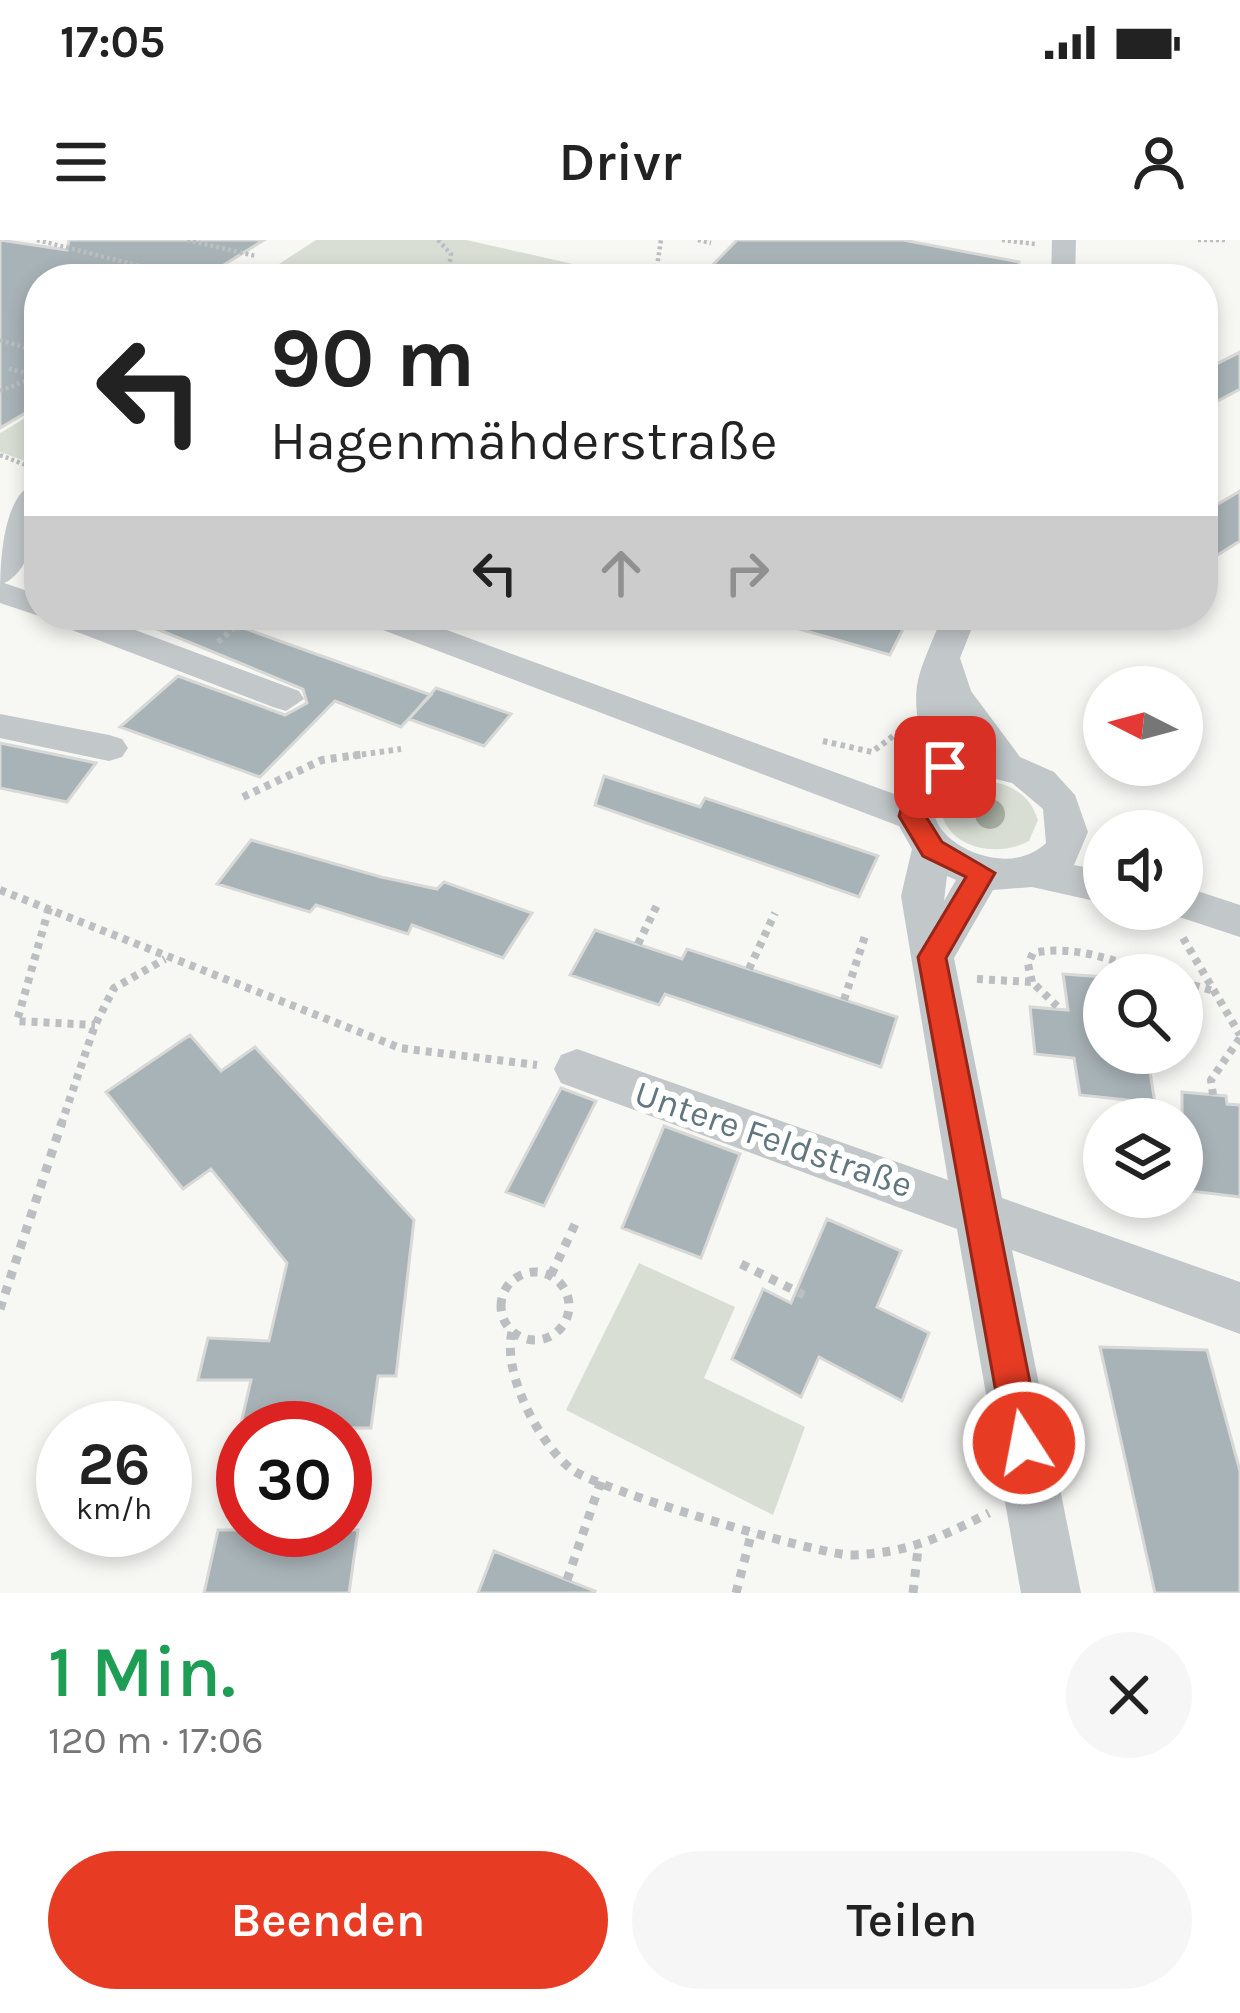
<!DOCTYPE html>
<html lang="de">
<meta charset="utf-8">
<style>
:root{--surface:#fff;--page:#f6f6f6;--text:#222;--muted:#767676;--accent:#e73b23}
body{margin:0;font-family:Karla,sans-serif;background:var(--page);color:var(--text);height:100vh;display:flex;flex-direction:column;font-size:45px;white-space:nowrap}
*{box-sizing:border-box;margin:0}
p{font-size:39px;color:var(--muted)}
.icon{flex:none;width:66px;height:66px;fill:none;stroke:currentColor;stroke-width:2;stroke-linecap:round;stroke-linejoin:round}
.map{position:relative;height:1353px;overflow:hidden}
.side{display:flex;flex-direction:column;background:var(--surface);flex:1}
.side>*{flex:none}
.top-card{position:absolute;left:24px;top:24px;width:1194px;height:366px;border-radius:48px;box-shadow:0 6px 18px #0003;background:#fff;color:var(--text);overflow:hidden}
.needle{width:78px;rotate:276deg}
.fabs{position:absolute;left:1083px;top:426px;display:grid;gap:24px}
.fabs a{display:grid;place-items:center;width:120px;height:120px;border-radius:50%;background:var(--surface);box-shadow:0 6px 18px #0003;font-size:60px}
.speed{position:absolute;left:36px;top:1161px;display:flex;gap:24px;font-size:60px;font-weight:700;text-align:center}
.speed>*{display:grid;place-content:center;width:156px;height:156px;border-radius:50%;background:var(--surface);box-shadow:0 6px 18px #0003;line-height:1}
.speed small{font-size:30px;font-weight:400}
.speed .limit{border:18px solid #d22;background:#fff;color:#111}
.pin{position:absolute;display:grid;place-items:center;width:102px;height:102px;color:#fff;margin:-51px;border-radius:24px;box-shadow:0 6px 18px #0006}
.me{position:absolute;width:132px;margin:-66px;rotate:349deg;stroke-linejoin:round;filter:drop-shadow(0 0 9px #0008)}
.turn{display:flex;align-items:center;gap:42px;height:252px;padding:0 48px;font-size:54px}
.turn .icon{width:156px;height:156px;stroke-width:2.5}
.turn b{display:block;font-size:84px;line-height:102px}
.lanes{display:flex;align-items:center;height:114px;padding:0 48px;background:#0003;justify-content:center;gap:60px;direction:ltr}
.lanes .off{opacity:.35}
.round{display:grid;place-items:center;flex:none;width:126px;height:126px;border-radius:63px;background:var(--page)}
.head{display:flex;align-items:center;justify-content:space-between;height:204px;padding:0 48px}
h1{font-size:72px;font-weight:600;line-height:90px;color:#1e9e55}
.cta{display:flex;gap:24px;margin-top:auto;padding:24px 48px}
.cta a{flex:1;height:138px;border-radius:72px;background:var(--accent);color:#fff;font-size:48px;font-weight:600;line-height:138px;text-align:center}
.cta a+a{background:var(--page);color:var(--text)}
.status{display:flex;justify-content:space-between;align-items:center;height:84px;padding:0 60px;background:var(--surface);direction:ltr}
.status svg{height:33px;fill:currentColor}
header{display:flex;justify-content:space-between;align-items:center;height:156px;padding:0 48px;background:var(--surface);font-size:54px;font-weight:600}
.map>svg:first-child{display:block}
</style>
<div class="status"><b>17:05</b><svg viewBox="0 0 49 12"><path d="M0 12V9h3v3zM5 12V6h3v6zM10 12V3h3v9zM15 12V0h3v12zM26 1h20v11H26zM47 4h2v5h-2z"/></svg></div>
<header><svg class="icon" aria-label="menu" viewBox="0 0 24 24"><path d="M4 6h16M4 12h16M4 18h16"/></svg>Drivr<svg class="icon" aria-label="person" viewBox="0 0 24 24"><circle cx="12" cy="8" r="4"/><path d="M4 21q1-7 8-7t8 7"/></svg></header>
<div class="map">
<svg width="1240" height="1353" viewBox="0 0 1240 1353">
<rect width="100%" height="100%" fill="#f7f7f4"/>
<path fill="#d9ded4" d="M316 0H466L640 39H256Z
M39 170V226L0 212V193Z
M965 541C997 538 1028 547 1038 580L1029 601C996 619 943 608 940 564L953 546Z
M639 1023 735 1067 704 1138 805 1187 773 1275 566 1170Z"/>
<path fill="#a8b3b7" stroke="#d8d8d6" stroke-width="3" d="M0 0 67 10 69 0H264L201 39H39V165L0 188Z
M737 0H903L1019 22 1018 39H699Z
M1240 112V149L1203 169V131Z
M1240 251V301L1203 324V273Z
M123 375H207L431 455 401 487 335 461 260 537 120 487 178 436 285 475 307 463 303 449Z
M786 375H876L906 383 890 415 785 385Z
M436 448 511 474 484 506 409 479Z
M0 503 96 523 67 562 0 548Z
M604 536 700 567 705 558 878 616 859 657 595 565Z
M251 600 381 637 437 649 444 642 532 673 503 718 412 685 408 694 316 665 310 672 217 644Z
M595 690 682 719 687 709 897 777 881 827 665 754 659 765 570 735Z
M1063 734 1104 737V813H1147L1155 863 1080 855 1074 818 1035 814 1030 767 1068 770Z
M190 795 221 831 255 807 414 980 396 1136H378L371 1188H240L251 1140H198L208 1098 269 1101 287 1023 211 929 183 949 106 852Z
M561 848 596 861 544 966 506 952Z
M1182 852 1226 856 1227 864 1240 865V957L1182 950Z
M664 886 740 914 701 1018 622 988Z
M827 979 901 1011 877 1067 929 1093 902 1161 819 1117 801 1157 732 1119 763 1049 791 1063Z
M1100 1107 1207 1110 1240 1231V1353H1155Z
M218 1290H358L349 1353H204Z
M494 1311 595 1351 594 1353H478Z"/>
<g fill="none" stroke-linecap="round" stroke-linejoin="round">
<path stroke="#bcbfc1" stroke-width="4.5" stroke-dasharray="3 3" stroke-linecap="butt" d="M37 0 192 39
M187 0 256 16
M438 0 451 14 449 27
M698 0 711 3
M1002 0 1035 4
M1198 0H1227
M655 39 661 0
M0 100 33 110
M0 151 37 136 6 128
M0 215 26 225"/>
<path stroke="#bcbfc1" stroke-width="6" stroke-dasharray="4.5 4.5" stroke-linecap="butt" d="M311 375 343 387
M218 402 248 375
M823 501 872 512 901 490
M344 517 401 509"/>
<path stroke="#bcbfc1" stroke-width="8" stroke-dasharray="6 6" stroke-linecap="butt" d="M243 557 322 520 365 514
M0 650 400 808 537 825
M49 668 17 781 95 785
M1183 698 1240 795
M638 704 659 661
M749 729 775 673
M977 739 1032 742 1060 769
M1032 742 1028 724 1033 713C1077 704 1117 722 1159 735
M1182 742 1214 751
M844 760 866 693
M1213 855 1211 840 1240 798
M61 885 95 785 114 748 165 719"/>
<path stroke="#bcbfc1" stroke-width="9" stroke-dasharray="8 8" stroke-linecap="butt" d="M741 1024 804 1055
M501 1066a34 34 0 1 1 68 0a34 34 0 1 1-68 0Z
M551 1035 577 980
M0 1069 62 882
M512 1092C502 1132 538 1202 571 1229 596 1249 818 1315 851 1315 908 1313 939 1298 989 1273
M567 1340 601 1241
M736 1353 752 1291
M913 1353 918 1309"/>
<path fill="#c2c7c9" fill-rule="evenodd" d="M1052 0H1076L1075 39H1051Z
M38 242C41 270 35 330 4 343L39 355V375H44L39 376 0 363C0 331 0 252 38 242Z
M46 375H95L299 451 304 459 286 471 273 467 51 382Z
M357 375H406L897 555 904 539 925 523C910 443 913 447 943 375H977L960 418 971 451 1020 517 1054 532 1075 555 1088 592 1074 625 1104 631V663L1032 647 993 650 954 718 1002 958 1240 1042V1094L1012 1010 1081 1353H1021L957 989 561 843 554 829 561 815 577 809 948 940 901 656 912 609 899 586 362 382ZM953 478 975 510 961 513ZM979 535 1012 543 1043 569 1046 603C992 655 868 563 979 535ZM947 636 956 640 944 661Z
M0 474 109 495 122 499 128 508 122 517 109 521 0 498Z
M1182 646 1240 665V697L1167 673 1165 669H1182Z"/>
</g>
<circle fill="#a8b1a3" cx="990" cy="574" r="15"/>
<path fill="#e73b23" stroke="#962617" stroke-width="3" d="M945 518 957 527 931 548 925 575 942 602 995 633 946 718 1042 1203 1037 1216 1024 1222 1011 1216 1005 1203 918 717 966 637 923 616 899 576 911 537Z"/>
<g text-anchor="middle" stroke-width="12" stroke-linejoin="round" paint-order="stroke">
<g font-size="36" fill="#61767f" stroke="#fff">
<text transform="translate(774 898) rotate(19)" y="13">Untere Feldstraße</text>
</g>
</g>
</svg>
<div class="fabs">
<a><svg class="needle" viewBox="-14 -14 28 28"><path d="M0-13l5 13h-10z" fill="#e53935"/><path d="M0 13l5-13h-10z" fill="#767676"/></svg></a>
<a><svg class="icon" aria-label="sound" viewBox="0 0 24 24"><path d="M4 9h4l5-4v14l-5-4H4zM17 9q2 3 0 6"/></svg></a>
<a><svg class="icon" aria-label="search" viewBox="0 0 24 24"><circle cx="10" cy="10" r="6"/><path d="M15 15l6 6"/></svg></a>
<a><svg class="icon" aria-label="layers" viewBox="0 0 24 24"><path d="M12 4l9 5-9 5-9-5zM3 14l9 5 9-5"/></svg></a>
</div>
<div class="speed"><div>26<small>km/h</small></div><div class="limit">30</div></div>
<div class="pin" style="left:945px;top:527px;background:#d93025"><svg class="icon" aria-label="arrive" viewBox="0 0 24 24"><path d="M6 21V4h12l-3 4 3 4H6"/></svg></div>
<svg class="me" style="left:1024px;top:1203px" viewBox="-20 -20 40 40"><circle r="17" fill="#e73b23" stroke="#fff" stroke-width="3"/><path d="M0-11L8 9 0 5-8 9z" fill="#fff"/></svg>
<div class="top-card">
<div class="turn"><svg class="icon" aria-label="left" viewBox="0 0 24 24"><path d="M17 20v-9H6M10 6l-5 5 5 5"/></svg><div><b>90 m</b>Hagenmähderstraße</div></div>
<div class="lanes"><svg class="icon" aria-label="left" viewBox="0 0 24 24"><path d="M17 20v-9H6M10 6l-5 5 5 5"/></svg><svg class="icon off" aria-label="ahead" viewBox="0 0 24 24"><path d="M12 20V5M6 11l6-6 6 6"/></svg><svg class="icon off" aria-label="right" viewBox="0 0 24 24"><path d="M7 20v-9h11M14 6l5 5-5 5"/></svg></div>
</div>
</div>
<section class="side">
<div class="head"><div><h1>1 Min.</h1><p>120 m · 17:06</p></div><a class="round"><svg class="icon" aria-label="close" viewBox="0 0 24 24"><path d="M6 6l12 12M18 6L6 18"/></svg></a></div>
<div class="cta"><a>Beenden</a><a>Teilen</a></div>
</section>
